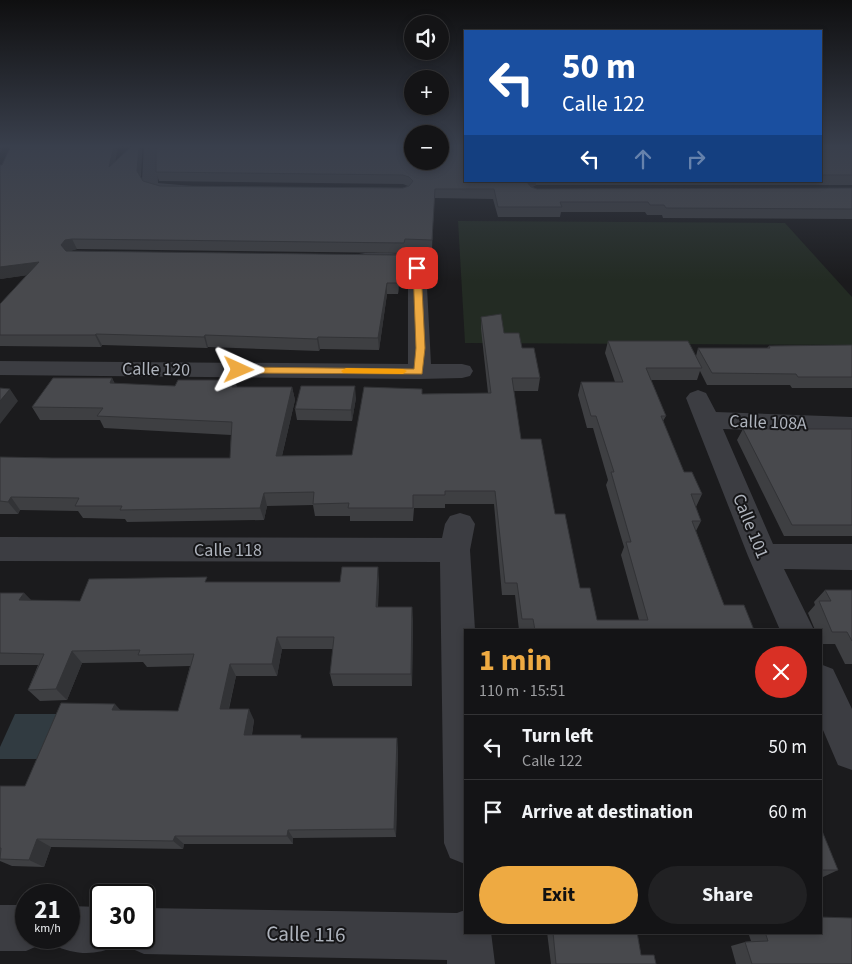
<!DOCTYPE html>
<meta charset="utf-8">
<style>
:root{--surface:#141416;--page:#212123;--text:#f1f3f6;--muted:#9d9ea1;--line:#333335;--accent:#eeaa42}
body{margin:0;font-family:"Source Sans 3",sans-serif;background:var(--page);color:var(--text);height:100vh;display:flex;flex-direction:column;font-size:19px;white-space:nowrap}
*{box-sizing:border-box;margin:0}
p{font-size:16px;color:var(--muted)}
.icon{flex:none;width:28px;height:28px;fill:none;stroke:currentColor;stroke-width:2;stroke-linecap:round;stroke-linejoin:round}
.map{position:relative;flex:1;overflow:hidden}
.drawer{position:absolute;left:464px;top:629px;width:358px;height:305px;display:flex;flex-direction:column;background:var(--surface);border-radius:0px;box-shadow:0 2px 8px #0003,0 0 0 1px var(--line)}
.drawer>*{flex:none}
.hud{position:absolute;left:464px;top:30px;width:358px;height:152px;border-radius:0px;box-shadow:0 2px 8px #0003,0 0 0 1px var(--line);background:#1a4fa0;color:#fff;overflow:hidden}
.controls{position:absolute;left:404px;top:15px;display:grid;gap:10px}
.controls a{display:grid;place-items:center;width:45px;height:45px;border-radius:50%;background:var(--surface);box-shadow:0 2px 8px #0003,0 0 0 1px var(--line);font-size:25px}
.speed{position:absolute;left:15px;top:884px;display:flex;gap:10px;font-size:25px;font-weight:700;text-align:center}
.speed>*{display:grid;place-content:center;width:65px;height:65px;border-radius:50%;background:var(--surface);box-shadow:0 2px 8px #0003,0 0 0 1px var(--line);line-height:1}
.speed small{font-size:12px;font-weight:400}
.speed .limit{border:2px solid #111;border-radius:8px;background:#fff;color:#111}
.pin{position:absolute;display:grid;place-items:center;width:42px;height:42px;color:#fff;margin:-21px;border-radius:10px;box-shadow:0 2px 8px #0006}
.me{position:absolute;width:55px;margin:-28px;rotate:91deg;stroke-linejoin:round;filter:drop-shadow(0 0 4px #0008)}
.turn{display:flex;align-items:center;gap:18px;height:105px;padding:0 15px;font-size:22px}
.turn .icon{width:65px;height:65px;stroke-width:2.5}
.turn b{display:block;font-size:35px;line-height:42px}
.lanes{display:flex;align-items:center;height:48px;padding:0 15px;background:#0003;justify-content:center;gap:25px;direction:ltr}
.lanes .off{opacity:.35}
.round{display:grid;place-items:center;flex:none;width:52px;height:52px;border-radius:26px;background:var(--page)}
.overview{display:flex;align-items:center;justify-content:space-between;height:85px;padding:0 15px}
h1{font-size:30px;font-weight:700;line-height:38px;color:var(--accent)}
.cta{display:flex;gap:10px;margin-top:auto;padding:10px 15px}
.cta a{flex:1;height:58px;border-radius:30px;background:var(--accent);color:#111;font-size:20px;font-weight:700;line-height:58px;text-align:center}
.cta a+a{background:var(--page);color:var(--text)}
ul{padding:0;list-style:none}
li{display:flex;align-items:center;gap:15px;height:65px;padding:0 15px;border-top:1px solid var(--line)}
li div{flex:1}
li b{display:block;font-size:19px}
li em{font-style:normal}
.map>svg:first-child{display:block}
</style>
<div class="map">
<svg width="852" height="964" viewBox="0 0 852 964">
<rect width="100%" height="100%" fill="#1b1b1d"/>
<path fill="#232b23" d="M458 221 785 223 852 297V345L465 343Z"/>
<path fill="#313b41" d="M15 714H63L44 759H0V747Z"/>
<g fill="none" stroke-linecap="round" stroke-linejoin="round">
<path fill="#3c3d42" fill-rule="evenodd" d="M144 146H157L158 183 192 186 195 189 192 192 164 194 147 189 142 180Z
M365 253C385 253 413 249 426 268L431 364H462L470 366 473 371 470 376 462 378 419 379 0 375V361L408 364V270L399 264 359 262 356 258 359 254Z
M698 390 706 393 716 412 852 417V433L723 429 773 544H852V570L784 569 814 630H780L748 556 686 398 690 393Z
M460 513 470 516 475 524 470 550 475 630H465V864L450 858 444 843 440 562 0 561V537L442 538 445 524 450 516Z
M820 664 833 669 852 709V770L838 765 820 723Z
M0 905H26V938H45L42 944 26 951H0Z
M69 906 101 907V938H121L117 946C95 956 75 955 53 945L49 938H69Z
M144 908 457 913 465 910V932H491L495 964H447V960L144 954 128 947 123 938H144Z"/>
</g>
<path fill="#3e3f42" d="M132 146H141L142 147 141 177 143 181 160 186 403 188 408 186 403 184 159 181 156 172V146L465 181H820V146H852V185H536L532 187 537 189 852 188V219L663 218 662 215H647L645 212H561L560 217H498L493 199 434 198 432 250H405L404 253 77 249 70 251 402 268 398 294H387L379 350 320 349 319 351 208 347 207 348 102 345 101 347 0 346V304L27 275 0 279 116 161Z
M481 317 504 333 522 348 540 378 538 391H513L521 439 555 514 580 588 597 620H639L621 555 624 547 606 485 608 480 593 428H587L578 395 581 382H615L605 353 608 341 696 356 698 348H767L769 346 852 345V388H792L790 385H707L700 371 697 380H651L666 416 663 421 684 472 702 494 696 507 701 521 696 531 724 605 754 630H519L515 595H502L494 504H445V508H414L413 521H350V516H315L313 505 267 506 264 520 127 522 125 519 83 518 78 511 20 510 18 514H0V457L52 458H230L231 435 104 428 100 420H40L32 407 112 378 115 384 175 386 234 380 237 387H292L295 400 282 456 352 455 422 389V394L488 393 481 329Z
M356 398 352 421 297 420 295 409Z
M743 429H852V536H784L737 440Z
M379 580 378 607 413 619 412 686H333L330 674 333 649H282L277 676H236L229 709 254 720 252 735 302 738 398 748 396 837 293 838V844H184L183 849 51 847 44 867 12 866 0 861V786H25L120 710 178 711 190 666 147 667 143 662 82 663 67 700 40 701 28 690 38 665H0V593H24L31 600 80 601 209 582H340Z
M825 590H852V664H845L835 644H821L820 630H815L808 613 815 605 814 602Z
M820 826 838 870 821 878H820Z
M547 932H637L641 955 656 964H551Z
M748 932H820L852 964H736L731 946 745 942 751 941Z"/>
<path fill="#323336" d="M0 146H4L0 153Z
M114 146H118L113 176 109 167Z
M139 146H141L142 147 140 181 137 171Z
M528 181H536V185L530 188 527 182Z
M72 239 77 249 70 251 66 256 61 245 65 240Z
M402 258V268L398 294V283Z
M39 262 44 273 0 279V267Z
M387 283V294L379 350 378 338Z
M96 334 102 345 101 347 95 335Z
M205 335 208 347 207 348 204 337Z
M318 337 320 349 319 351 317 339Z
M112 378 118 391 110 383Z
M234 380 238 392 232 387Z
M355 386 356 398 352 421 351 410Z
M292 387 295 400 279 468 276 456Z
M10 389 18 401 0 424V401Z
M264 493 267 506 264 520 260 508Z
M11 497 20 510 18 514 8 502Z
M378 567 379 580 377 619 376 607Z
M24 593 35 605 19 600Z
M412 607 413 619 412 686 411 674Z
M277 637 282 649 277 676 272 664Z
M72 651 82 663 67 700 56 689Z
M230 664 236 676 226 720 220 709Z
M115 704 125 715 112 710Z
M249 709 254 720 250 745 244 735Z
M397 738 398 748 396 837 394 829Z
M288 830 293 838V844L287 836Z
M175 836 184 844 183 849 173 841Z
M37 839 51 847 44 867 29 860Z"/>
<path fill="#48494d" stroke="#323336" d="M11 146H114L109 167 132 146H139L137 171 143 181 160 186 403 188 409 186 413 181 409 177 403 175 156 172V146H412V161H440V146H465V181H528L527 182 531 187 537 189 852 188V209L666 208 664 205H650L648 202H560L562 207H498L494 189H435L432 240 405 239 404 243 72 239 65 240 61 245 66 251 398 255 402 258 398 283H387L378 338 318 337 317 339 205 335 204 337 96 334 95 335H0V304L39 262 0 267V165H2Z
M820 146H852V175H820Z
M501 314 504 333H519L522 348H534L540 378H512L521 439H541L555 514H565L580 588H590L597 620H648L626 542H631L611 472H614L596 416H591L581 382H623L608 341H688L702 368H646L666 416H661L684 472H692L702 494H691L701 521H692L724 605H744L754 630H535L533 619H522L517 583H505L495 491H445V495H413V508H348L349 503 313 504 314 492 264 493 260 508 120 510 122 506H75L79 498 11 497 8 502 0 501V457L52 458H230L232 422 97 416 103 408 32 407 53 378H112L110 383 175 386 178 380H234L232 387H292L276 456 352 455 364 387 422 389V394L491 393 481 317Z
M852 345V377H798L796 374 712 373 698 348H770L769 346Z
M301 386H355L351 410 295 409Z
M0 388 10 389 0 401Z
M743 429H852V525H792Z
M342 567H378L376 607H412L411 674H330L334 637H277L272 664H230L220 709H249L244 735H301V738H397L394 829 288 830 287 836H175L173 841 37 839 29 860 0 859 1 848H0V786H25L61 703 115 704 112 710 178 711 194 654 138 655 140 650 72 651 56 689 28 690 44 654 0 653V593H24L19 600 80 601 89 579 207 577 205 582H340Z
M825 590H852V641L847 632H832L819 601H831Z
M820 826 838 870H820Z
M820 917 852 918V964H752L745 942 768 941 765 932H820Z
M553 932H637L641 955H654L656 964H556Z"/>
<linearGradient id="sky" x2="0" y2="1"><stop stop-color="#0f0f10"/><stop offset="0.52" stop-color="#393f4c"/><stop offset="1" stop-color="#393f4c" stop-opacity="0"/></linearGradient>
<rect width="852" height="281" fill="url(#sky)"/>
<path fill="#eeaa42" stroke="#9b6e2b" d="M417 266 421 268 425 348 422 374 239 373 235 370 239 367 414 369 416 348 413 268Z"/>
<path fill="#f59e0b" d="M346 368 403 369 407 371 403 374 343 373 341 371Z"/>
<g text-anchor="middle" stroke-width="4" stroke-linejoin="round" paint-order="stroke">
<g font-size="18" fill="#aeb3bc" stroke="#161618">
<text transform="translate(156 369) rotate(1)" y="6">Calle 120</text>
<text transform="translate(768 422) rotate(2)" y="6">Calle 108A</text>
<text transform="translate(751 526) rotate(68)" y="6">Calle 101</text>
<text x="228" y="556">Calle 118</text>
</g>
<g font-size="21" fill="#aeb3bc" stroke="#161618">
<text transform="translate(306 934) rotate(1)" y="7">Calle 116</text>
</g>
</g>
</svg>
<div class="controls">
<a><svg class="icon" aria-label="sound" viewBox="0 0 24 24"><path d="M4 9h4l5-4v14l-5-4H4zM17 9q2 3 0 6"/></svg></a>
<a>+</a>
<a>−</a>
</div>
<div class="speed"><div>21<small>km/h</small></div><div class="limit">30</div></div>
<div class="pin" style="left:417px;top:268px;background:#d93025"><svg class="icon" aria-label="arrive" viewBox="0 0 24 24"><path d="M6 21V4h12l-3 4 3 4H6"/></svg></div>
<svg class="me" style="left:239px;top:370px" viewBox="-20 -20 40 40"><path d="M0-17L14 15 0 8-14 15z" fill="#eeaa42" stroke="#fff" stroke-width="4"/></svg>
<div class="hud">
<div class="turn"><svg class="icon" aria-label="left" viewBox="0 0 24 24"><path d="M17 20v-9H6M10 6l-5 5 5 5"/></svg><div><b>50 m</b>Calle 122</div></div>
<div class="lanes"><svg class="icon" aria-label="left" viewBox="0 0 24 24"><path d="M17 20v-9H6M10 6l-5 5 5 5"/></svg><svg class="icon off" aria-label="ahead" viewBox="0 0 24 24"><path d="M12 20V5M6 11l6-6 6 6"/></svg><svg class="icon off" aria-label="right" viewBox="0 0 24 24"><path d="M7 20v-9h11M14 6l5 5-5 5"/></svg></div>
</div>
<section class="drawer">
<div class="overview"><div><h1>1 min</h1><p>110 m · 15:51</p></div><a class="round" style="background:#d93025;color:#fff"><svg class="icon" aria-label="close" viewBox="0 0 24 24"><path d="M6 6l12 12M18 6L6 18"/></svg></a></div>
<ul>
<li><svg class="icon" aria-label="left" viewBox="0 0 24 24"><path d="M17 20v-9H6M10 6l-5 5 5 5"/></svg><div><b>Turn left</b><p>Calle 122</p></div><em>50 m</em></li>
<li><svg class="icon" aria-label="arrive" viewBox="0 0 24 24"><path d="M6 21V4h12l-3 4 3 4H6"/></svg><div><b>Arrive at destination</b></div><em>60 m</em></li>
</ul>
<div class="cta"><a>Exit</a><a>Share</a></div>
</section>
</div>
